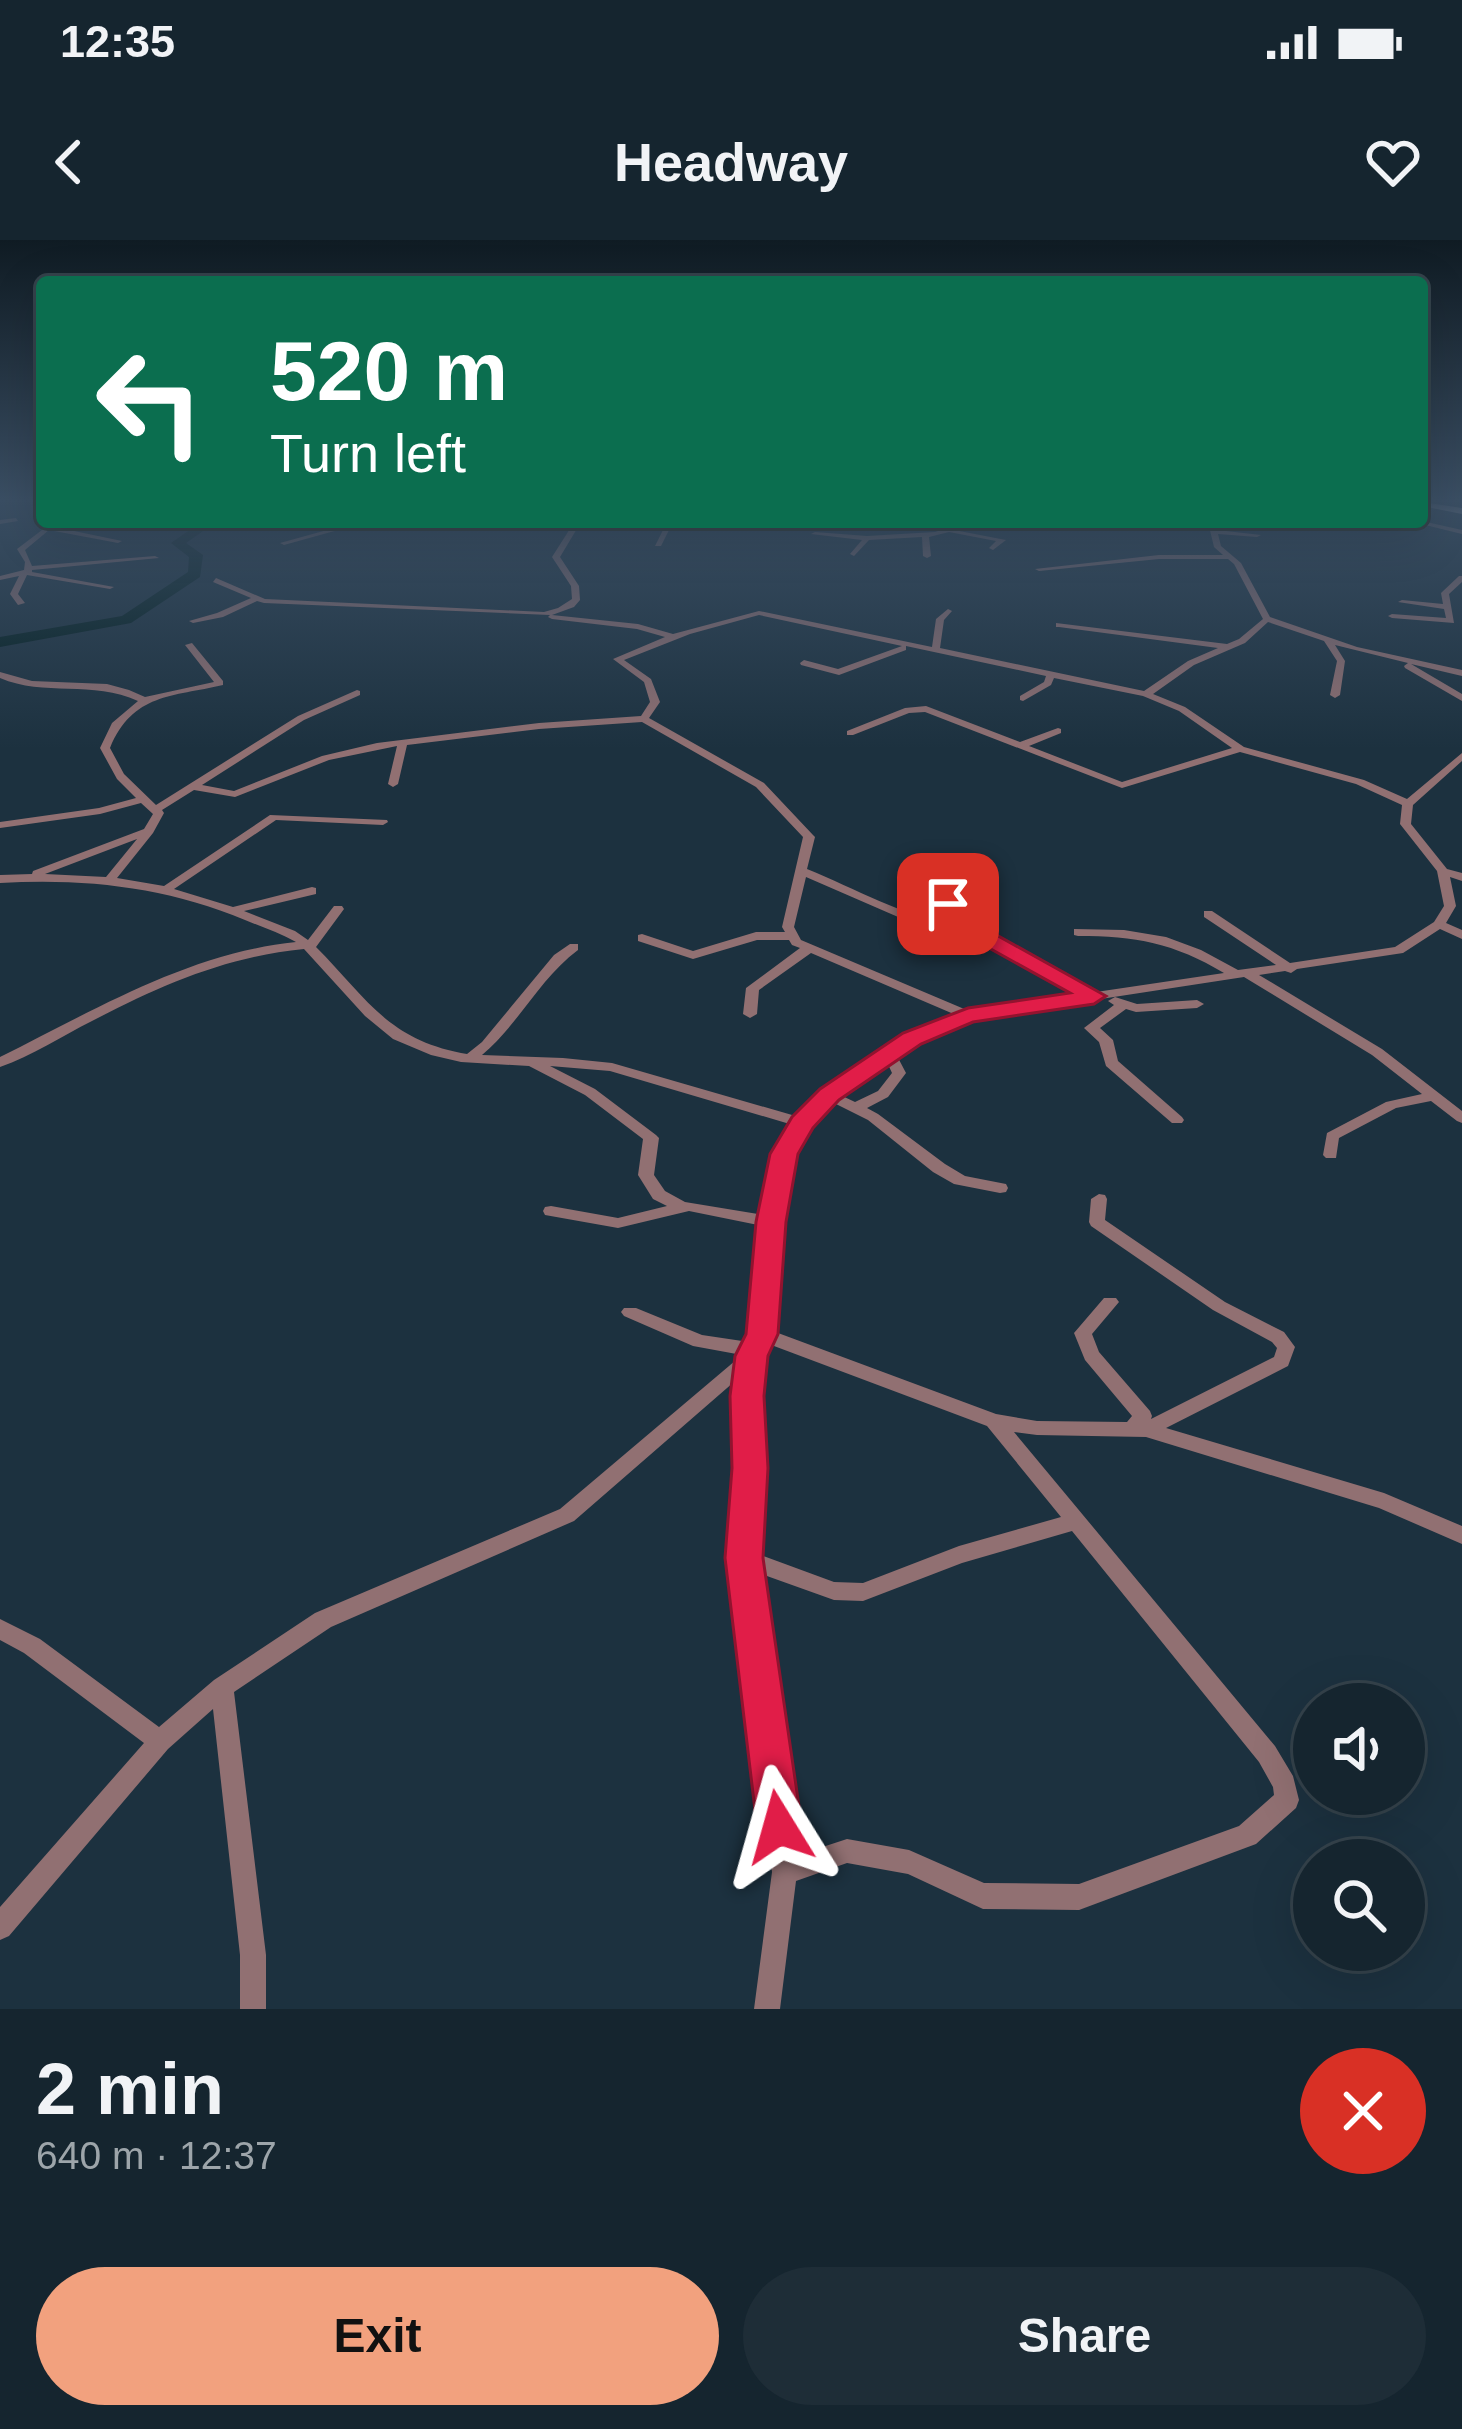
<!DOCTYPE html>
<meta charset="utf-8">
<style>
:root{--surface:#15252f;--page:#1e2d37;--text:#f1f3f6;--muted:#9da5aa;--line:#34424b;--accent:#f2a17e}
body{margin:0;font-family:Arial,sans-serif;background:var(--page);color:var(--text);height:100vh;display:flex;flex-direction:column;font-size:45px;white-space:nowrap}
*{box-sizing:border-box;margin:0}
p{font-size:39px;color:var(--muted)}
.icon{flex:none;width:66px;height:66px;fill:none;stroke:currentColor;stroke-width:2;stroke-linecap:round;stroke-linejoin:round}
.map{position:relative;height:1769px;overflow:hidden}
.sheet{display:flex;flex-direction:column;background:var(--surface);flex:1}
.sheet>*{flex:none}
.hud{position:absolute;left:36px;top:36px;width:1392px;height:252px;border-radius:12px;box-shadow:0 12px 48px #0002,0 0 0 3px var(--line);background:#0b6e4f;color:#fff;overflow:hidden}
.fabs{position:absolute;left:1293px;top:1443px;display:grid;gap:24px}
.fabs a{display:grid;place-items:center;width:132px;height:132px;border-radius:50%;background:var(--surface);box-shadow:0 12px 48px #0002,0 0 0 3px var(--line);font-size:60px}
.pin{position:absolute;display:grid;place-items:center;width:102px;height:102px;color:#fff;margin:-51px;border-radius:24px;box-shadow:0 6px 18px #0006}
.me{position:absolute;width:132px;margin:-66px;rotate:352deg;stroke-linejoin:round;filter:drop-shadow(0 0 9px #0008)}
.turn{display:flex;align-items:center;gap:42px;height:252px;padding:0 36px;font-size:54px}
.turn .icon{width:156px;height:156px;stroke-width:2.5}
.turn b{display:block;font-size:84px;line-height:102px}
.round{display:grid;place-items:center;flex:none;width:126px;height:126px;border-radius:63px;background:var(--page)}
.headline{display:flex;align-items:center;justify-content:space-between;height:204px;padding:0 36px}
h1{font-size:72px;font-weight:700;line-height:90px}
.cta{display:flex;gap:24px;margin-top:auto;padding:24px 36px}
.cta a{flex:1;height:138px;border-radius:72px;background:var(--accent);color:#111;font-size:48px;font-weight:700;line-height:138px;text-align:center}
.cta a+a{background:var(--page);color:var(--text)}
.status{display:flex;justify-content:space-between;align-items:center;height:84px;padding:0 60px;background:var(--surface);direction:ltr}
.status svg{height:33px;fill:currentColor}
header{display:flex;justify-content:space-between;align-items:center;height:156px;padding:0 36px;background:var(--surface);font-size:54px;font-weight:700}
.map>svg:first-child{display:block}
</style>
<div class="status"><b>12:35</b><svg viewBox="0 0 49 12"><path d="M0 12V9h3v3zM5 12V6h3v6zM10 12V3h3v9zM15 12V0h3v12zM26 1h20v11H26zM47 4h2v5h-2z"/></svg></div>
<header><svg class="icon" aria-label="back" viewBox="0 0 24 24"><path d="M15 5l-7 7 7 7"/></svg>Headway<svg class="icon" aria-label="heart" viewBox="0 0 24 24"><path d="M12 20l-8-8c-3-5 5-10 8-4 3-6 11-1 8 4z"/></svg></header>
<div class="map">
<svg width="1462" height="1769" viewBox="0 0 1462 1769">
<rect width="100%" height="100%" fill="#1c313f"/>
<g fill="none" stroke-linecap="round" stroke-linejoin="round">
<path fill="#001d1e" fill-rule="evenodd" d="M201 282H216L186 303 203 315 200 337 131 383 0 407V397L122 376 188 332 189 317 171 303Z"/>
<path fill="#917072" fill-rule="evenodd" d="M16 278 18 281 0 284V280Z
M1422 281 1462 290V294L1413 282Z
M44 282H50V286L122 301 118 303 49 290 25 310 32 326 155 316 159 318 32 330V332L114 347 110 349 27 335 18 354 25 363 18 365 10 354 19 336 0 340V336L24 330 25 322 17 309 42 290Z
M356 282H367L284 305 280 303Z
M472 282H581L560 317 579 346 580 360 574 367 552 375 638 384 673 394 759 371 932 407 936 379 948 369 952 371 944 380 940 408 1144 451 1188 421 1218 408 1059 387H1056V383L1227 404 1239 399 1263 379 1234 324 1228 319H1159L1039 331 1035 329 1159 315H1223L1214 307 1208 282H1214L1217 290 1261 295 1257 297 1218 294 1221 306 1241 323 1270 377 1357 407 1462 430V436L1411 424 1462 454V461L1405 428 1404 426 1408 423 1335 405 1345 421 1340 455 1335 458 1330 455 1337 421 1324 401 1268 382 1245 403 1194 425 1153 454 1185 467 1244 507 1364 540 1407 559 1462 513V521L1413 565 1411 584 1447 629 1462 633V641L1450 637 1456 666 1446 683 1462 690V699L1440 689 1403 713 1297 729 1291 733 1285 731 1259 735 1382 809 1462 871V883L1457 881 1431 861 1396 868 1339 898 1336 918H1326L1323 915 1327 893 1386 862 1422 854 1372 815 1244 737 971 779 896 814 906 833 888 857 867 868 878 874 945 924 965 936 1006 944 1008 948 1006 952 1000 953 954 944 933 932 868 880 830 861C761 927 787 1006 770 1090L996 1174 1037 1181 1127 1182 1132 1176 1085 1120 1074 1093 1104 1058H1116L1119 1062 1092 1094 1099 1112 1150 1171 1152 1176 1151 1179 1274 1117 1277 1108 1272 1102 1213 1070 1091 986 1089 982 1091 959 1099 954 1105 955 1107 959 1105 980 1225 1062 1284 1092 1295 1107 1288 1126 1166 1188 1384 1253 1462 1286V1304L1379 1268 1146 1197 1037 1195 1014 1192 1275 1506 1293 1536 1299 1560 1296 1568 1256 1604 1079 1670 983 1669 908 1634 847 1623 796 1641 780 1769H754L772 1632 734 1318 742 1135 574 1281 331 1387 234 1452 266 1715V1769H240V1715L213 1469 168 1509 9 1696 0 1700V1667L144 1503 24 1413 0 1400V1379L40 1399 159 1487 214 1440 315 1373 560 1269 742 1115 693 1106 624 1076 621 1072 624 1068H636L702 1095 749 1102 758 1059 763 986 689 971 618 988 545 975 543 971 545 967 551 966 618 978 667 966 653 959 638 935 643 899 585 855 529 826 461 822 431 815 393 799 365 776 304 709C225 717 162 745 92 781 62 796 32 816 0 827V817C95 770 188 713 296 702 280 693 262 687 245 680 166 647 85 638 0 643V635L32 634 33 631 144 589 153 574 141 563 100 574 0 588V582L99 568 136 558 117 539 100 508 112 483 138 461C93 440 44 457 0 438V432L32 441 107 444 129 450 145 457 214 442 185 405 192 403 223 441V445C172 457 133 453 110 508L124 534 156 565 298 476 357 450 360 451V455L304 480 202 545 234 551 322 516 377 503 539 483 641 476 650 462 644 442 613 419 665 397 637 389 552 379 548 377 550 375 264 363 257 361 223 377 193 383 189 381 217 373 251 358 213 342 216 338 265 359 544 372 558 368 572 359 571 346 552 317 573 284H475ZM759 375 902 406 838 429 804 420 800 423 801 425 839 435 906 410V406L1046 436 1044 442 1020 456V460L1023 461 1051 445 1054 438 1143 456 1179 471 1232 508 1122 542 1029 506 1061 493V489L1058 488 1020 502 926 466 905 468 847 491V495H853L909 473 925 472 1122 548 1240 512 1356 544 1402 565 1400 584 1437 631 1444 666 1434 682 1395 707 1290 723 1212 671H1204V677L1276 725 1238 730 1201 710 1166 697 1124 690 1074 689V695L1078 696C1135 696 1174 703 1224 733L1096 752 956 676 951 669 954 664 952 661H944L939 669 948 682 955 686C903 676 856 649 807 629L815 597 813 595 764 543 649 478 660 462 651 439 624 420 690 394ZM642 482 756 547 803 597 782 687 785 692H756L693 711 642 694 638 695V701L693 719 757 700H789L792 705 800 708 746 748 743 774 750 778 757 774 759 750 811 713 956 775C898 800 842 828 799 877L612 823 563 818 482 815C519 784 539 739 578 710V704H570L554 715 482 802 467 814 461 813C386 798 366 757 316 707L344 669 342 666H334L308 700 295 691 244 671 316 654V648L312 647 233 667 174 649 276 580 383 585 388 582 387 580 270 575 164 646 117 638 153 593 164 573 162 570 194 550 235 557 329 520 397 506 388 544 393 547 398 544 407 505 539 489ZM137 599 106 637 45 634ZM806 637 905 680 932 689 970 694 1081 754 969 771 801 700 794 687ZM886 820 892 833 878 851 855 862 838 854ZM550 826 610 831 793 885 774 919 764 975 685 962 665 951 654 935 659 898 656 895 595 849ZM766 1103 987 1186 1061 1277 959 1306 863 1343 834 1342 755 1313 761 1116ZM1072 1291 1259 1522 1273 1547 1274 1555 1239 1586 1079 1644 984 1643 909 1610 847 1599 795 1616 756 1332 834 1360 863 1361 962 1323Z
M667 282H673L661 306H655Z
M965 282H975L954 290 1006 300 993 310 989 308 996 301 949 292 929 297 931 316 927 318 923 316 922 297 869 300 854 316 850 314 862 300 811 294 815 292 867 296 935 292Z
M1459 336H1462V342L1449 354 1454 383 1392 378 1388 376 1392 374 1446 378 1444 369 1398 362 1402 360 1443 364 1441 353Z
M1115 757 1137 764 1197 760 1204 764 1197 768 1136 772 1126 769 1100 788 1113 800 1118 821 1182 877 1184 880 1182 883H1172L1106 826 1099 802 1084 788 1114 765 1108 761Z"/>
<path fill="#fbd9db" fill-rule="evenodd" d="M1422 262 1462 268V274L1422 266Z"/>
</g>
<linearGradient id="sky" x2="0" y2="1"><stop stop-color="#0f1b23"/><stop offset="0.51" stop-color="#3a4e63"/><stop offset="1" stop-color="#3a4e63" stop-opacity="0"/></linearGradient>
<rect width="1462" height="509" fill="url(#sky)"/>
<path fill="#e11d48" stroke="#92132f" stroke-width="3" d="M948 657 959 664V674L1106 756 1094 764 973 782 921 804 839 860 813 888 798 914 786 982 778 1094 768 1116 764 1156 768 1228 763 1318 802 1587 795 1603 779 1610 764 1603 757 1587 725 1318 732 1228 730 1156 735 1116 746 1094 756 982 770 914 792 877 820 849 903 793 968 768 1070 753 944 683 934 669Z"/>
</svg>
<div class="fabs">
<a><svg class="icon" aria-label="sound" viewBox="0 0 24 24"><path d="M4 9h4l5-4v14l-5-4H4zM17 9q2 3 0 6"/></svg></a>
<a><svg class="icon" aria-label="search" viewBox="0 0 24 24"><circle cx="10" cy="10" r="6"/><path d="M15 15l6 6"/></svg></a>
</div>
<div class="pin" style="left:948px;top:664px;background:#d93025"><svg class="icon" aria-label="arrive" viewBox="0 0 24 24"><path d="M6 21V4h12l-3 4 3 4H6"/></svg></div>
<svg class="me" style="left:779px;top:1587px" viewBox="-20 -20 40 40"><path d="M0-17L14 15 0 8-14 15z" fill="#e11d48" stroke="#fff" stroke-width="4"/></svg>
<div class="hud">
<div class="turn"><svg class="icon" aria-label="left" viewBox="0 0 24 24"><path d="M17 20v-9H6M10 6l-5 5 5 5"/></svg><div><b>520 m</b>Turn left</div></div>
</div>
</div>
<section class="sheet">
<div class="headline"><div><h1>2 min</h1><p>640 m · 12:37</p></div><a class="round" style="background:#d93025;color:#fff"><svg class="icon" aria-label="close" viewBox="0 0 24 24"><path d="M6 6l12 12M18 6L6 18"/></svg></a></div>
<div class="cta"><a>Exit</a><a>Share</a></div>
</section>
